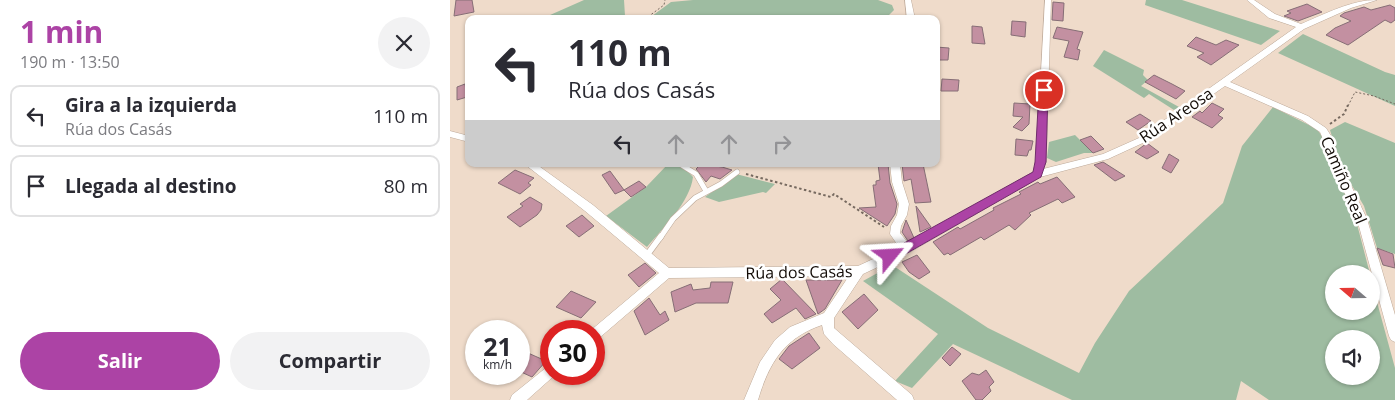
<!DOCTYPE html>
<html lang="es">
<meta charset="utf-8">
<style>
:root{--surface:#fff;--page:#f2f2f3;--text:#2b2b33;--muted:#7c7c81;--line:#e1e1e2;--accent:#ac43a5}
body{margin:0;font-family:"Open Sans",sans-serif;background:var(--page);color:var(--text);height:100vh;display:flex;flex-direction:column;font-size:19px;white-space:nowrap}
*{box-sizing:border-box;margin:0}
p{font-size:16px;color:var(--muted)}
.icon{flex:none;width:28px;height:28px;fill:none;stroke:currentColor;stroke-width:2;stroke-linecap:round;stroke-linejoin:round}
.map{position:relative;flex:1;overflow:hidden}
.drawer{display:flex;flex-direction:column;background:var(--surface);width:450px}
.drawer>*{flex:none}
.banner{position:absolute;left:15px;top:15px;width:475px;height:152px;border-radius:10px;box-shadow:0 1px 4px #0004;background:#fff;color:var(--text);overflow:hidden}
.needle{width:32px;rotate:290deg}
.tools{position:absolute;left:875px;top:265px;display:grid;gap:10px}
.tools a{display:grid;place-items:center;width:55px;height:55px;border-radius:50%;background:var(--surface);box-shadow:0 1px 4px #0004;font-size:25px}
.speed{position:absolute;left:15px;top:320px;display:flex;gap:10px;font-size:25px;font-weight:700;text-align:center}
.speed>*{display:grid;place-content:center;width:65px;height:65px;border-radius:50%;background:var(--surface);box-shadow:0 1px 4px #0004;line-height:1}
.speed small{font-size:12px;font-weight:400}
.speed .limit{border:8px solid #d22;background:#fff;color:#111}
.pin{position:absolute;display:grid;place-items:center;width:42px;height:42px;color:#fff;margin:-21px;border:2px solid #fff;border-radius:50%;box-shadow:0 1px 5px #0007}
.me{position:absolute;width:55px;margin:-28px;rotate:63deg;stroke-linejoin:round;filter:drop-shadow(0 0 4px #0008)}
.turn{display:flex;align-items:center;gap:18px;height:105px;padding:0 20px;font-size:22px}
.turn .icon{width:65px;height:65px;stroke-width:2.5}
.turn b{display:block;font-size:35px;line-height:42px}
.lanes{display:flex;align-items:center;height:48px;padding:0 20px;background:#0003;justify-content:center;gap:25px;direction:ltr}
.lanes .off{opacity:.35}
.round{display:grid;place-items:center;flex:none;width:52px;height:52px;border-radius:26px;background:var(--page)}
.head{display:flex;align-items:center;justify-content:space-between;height:85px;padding:0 20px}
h1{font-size:30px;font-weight:700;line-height:38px;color:var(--accent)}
.cta{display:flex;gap:10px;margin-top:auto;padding:10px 20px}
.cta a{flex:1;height:58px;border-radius:30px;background:var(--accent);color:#fff;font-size:20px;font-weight:700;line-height:58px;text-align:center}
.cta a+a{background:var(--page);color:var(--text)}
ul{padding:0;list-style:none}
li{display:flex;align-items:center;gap:15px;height:62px;margin:0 10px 8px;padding:0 10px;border:2px solid var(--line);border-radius:10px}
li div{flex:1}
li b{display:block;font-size:19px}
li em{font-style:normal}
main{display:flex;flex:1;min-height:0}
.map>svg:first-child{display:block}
</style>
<main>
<section class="drawer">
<div class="head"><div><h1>1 min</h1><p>190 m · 13:50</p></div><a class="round"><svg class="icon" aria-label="close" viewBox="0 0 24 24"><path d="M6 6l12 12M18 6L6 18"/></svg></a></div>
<ul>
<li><svg class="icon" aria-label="left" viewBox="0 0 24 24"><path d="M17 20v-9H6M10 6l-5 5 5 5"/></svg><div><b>Gira a la izquierda</b><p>Rúa dos Casás</p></div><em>110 m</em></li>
<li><svg class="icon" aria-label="arrive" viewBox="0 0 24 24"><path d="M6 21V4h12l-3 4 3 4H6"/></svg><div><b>Llegada al destino</b></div><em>80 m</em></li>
</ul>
<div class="cta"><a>Salir</a><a>Compartir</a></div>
</section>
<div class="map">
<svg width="945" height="400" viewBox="0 0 945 400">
<rect width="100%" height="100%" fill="#efdbca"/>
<path fill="#9ebca1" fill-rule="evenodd" d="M134 0H174L175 16 181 19H91Z
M243 0H428L442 5 444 10 435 19H211L202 16 221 2Z
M696 0H732L830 31 811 45 695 5Z
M853 34 935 72 945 75V106L828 53Z
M654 50 694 70 693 75 698 80 691 86 729 107 724 110 699 94 694 98 643 66Z
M823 107 867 129 873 138 878 159 901 201 920 274H884V311H921V280L945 368V400H819L791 381 786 400H622L503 344 462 388 445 381 488 334 413 281 442 265 538 328 629 373 645 343 679 291 773 203 792 146ZM884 339H921V376H884Z
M895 122 945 143V254L927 248 914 206 891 167 880 130Z
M625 135 643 153H634L606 162 597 158 599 142Z
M218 164 234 167 243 177C240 202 213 228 197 247L156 216 196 187Z
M286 174 325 184 316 193 313 192 269 202 255 197Z"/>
<path fill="#c390a1" stroke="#866e76" d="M6 0H22L24 12 4 16Z
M603 2 614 3 613 21 602 20Z
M857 4 872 12 848 21 834 16 841 13 837 11Z
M940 5 945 8V20L941 23 935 20 898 45 876 35 885 28 901 21 890 16 894 13 914 7 921 10Z
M562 21 576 22 575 37 561 35Z
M522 26 532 27 535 44 522 43Z
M607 27 633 32 627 49 630 50 628 60 614 57 619 41 603 38Z
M746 37 766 45 776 40 789 45 761 65 747 57 754 53 737 46Z
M486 47 499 48 498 60H486Z
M704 75 722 84 735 91 726 99 695 82Z
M492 79 509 80 508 91H491Z
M15 84 17 97 7 100V87Z
M564 103 580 104 579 124 572 131 563 127 573 117 563 116Z
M762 103 774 109 768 115 773 118 762 128 742 117 750 111 752 113Z
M690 114 701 121 688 130 676 122Z
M641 136 654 149 643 153 630 140Z
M566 139 583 141 581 150H579L577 156 565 155Z
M697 143 709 152 697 159 685 152Z
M719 154 729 160 721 173 712 168Z
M653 162 675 176 665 181 644 165Z
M251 164 272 167 282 170 270 179 261 176 256 182 246 169Z
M428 164H438L440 183 447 204 445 214 437 226 409 208 426 207 423 185H426V181L430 180Z
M452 164H473L481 202 465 203 461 179 454 181Z
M65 170 84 178 78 183 81 185 70 194 48 183Z
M160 171 174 190 165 194 152 175Z
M607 177 625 197 612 203 608 199 579 213 581 215 565 230 559 225 534 240 531 237 500 255 498 253 494 255 483 242 508 227 510 229 544 210 543 208 571 194 569 192 588 182 590 184Z
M189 181 196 187 181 197 174 190Z
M80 197 92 204 91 210 87 215 70 227 57 217 73 206 70 204Z
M466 206 481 227 470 232Z
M132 215 144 226 129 237 116 226Z
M456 220 464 238 458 241 452 232Z
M927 248 943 254 945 268 933 265Z
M467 255 480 272 469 279 459 272 452 262Z
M195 263 206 273 189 287 178 275Z
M332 279 366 314 355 319 346 308 322 323 314 314 331 300 320 289Z
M356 280H392L375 309 368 314Z
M261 282H283L278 303H246L225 312 221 292 241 284 243 290 260 288Z
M121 291 146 302 131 318 106 307Z
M414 294 428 310 408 329 392 312Z
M199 298 210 315 215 311 219 320 195 335 184 311Z
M359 333 370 348 342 369 329 359 339 346Z
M502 347 511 354 500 366 492 358Z
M69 349 96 361 82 377 69 371Z
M536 370 544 382 539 387 541 391 532 400H526L512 381 522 373 529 375Z"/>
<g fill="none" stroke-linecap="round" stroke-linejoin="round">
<g stroke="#bdaa9a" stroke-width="6">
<path id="service-far1" d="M230 164 246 174 256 191
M210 238 223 219 245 198 271 184 287 172"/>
</g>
<g stroke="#bdaa9a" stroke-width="7">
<path id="service" d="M197 255 211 236"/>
</g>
<g stroke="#bdaa9a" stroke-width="1">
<path id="minor" d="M455 0H461L465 19H457Z
M595 0H601L596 162 593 169 653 154 689 138 846 27 819 18 797 0H804L825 14 851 24C875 14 901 0 927 0L901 8 854 29 780 82 858 116 876 128 883 139 888 158 917 219 945 315V342L941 340 939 336 907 219 878 158 873 139 870 132 852 120 775 86 695 142 658 159 590 177 460 252 413 274 384 318V328L462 395 464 400H447L383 344 374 334 372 325C334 338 319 363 308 400H294L310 362 325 340 340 327 374 313 399 276 219 278 148 339 144 341V331H140L209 273 135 211 77 166 75 164H86L143 205 219 268 408 266 449 247 440 234 441 226 447 215 449 204 442 182 440 164H450L452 182 459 204 457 215 451 226 450 233 458 243 583 172 586 162Z
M0 131 19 136V142L0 137Z
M101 365V374H106L105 375 77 400H60L62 395 97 367Z"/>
</g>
<path stroke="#76695f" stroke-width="1" stroke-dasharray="2 2" stroke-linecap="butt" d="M195 19 214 5 215 0
M898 106 905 92 924 96 945 104"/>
<path stroke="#76695f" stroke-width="2" stroke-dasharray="2.5 2.5" stroke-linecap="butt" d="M880 124 894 114 898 105
M296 174 381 197 384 194 434 227"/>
<use href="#service-far1" stroke="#fff" stroke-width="5"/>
<use href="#service" stroke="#fff" stroke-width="5.5"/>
<use href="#minor" fill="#fff" fill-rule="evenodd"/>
</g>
<path fill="#ac43a5" stroke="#702c6b" d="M594 87 598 90 596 162 591 177 445 260 440 262 436 260 434 256 436 253 583 172 585 162 589 90Z"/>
<g text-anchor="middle" stroke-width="5" stroke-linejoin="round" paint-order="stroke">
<g font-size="16" fill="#130c07" stroke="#fff">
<text transform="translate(726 115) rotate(-34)" y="6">Rúa Areosa</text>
<text transform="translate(894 180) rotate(67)" y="6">Camiño Real</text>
<text transform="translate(349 272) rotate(-1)" y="6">Rúa dos Casás</text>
</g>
</g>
</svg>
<div class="tools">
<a><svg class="needle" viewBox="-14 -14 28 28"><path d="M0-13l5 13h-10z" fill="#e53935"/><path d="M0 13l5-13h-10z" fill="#7c7c81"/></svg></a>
<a><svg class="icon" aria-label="sound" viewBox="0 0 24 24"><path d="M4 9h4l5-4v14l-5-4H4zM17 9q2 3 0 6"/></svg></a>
</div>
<div class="speed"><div>21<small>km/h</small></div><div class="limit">30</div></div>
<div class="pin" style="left:594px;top:90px;background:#d93025"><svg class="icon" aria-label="arrive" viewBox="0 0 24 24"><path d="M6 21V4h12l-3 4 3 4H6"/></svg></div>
<svg class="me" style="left:440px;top:256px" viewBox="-20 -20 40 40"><path d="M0-17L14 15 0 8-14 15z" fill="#ac43a5" stroke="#fff" stroke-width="4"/></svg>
<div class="banner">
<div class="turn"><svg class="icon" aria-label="left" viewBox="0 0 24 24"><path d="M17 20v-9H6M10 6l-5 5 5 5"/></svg><div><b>110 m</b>Rúa dos Casás</div></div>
<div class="lanes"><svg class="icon" aria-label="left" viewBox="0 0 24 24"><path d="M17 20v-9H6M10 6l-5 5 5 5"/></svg><svg class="icon off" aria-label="ahead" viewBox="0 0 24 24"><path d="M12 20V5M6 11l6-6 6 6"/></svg><svg class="icon off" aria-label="ahead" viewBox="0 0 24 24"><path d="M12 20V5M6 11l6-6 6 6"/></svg><svg class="icon off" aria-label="right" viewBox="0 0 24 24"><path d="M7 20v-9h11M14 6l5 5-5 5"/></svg></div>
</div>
</div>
</main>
